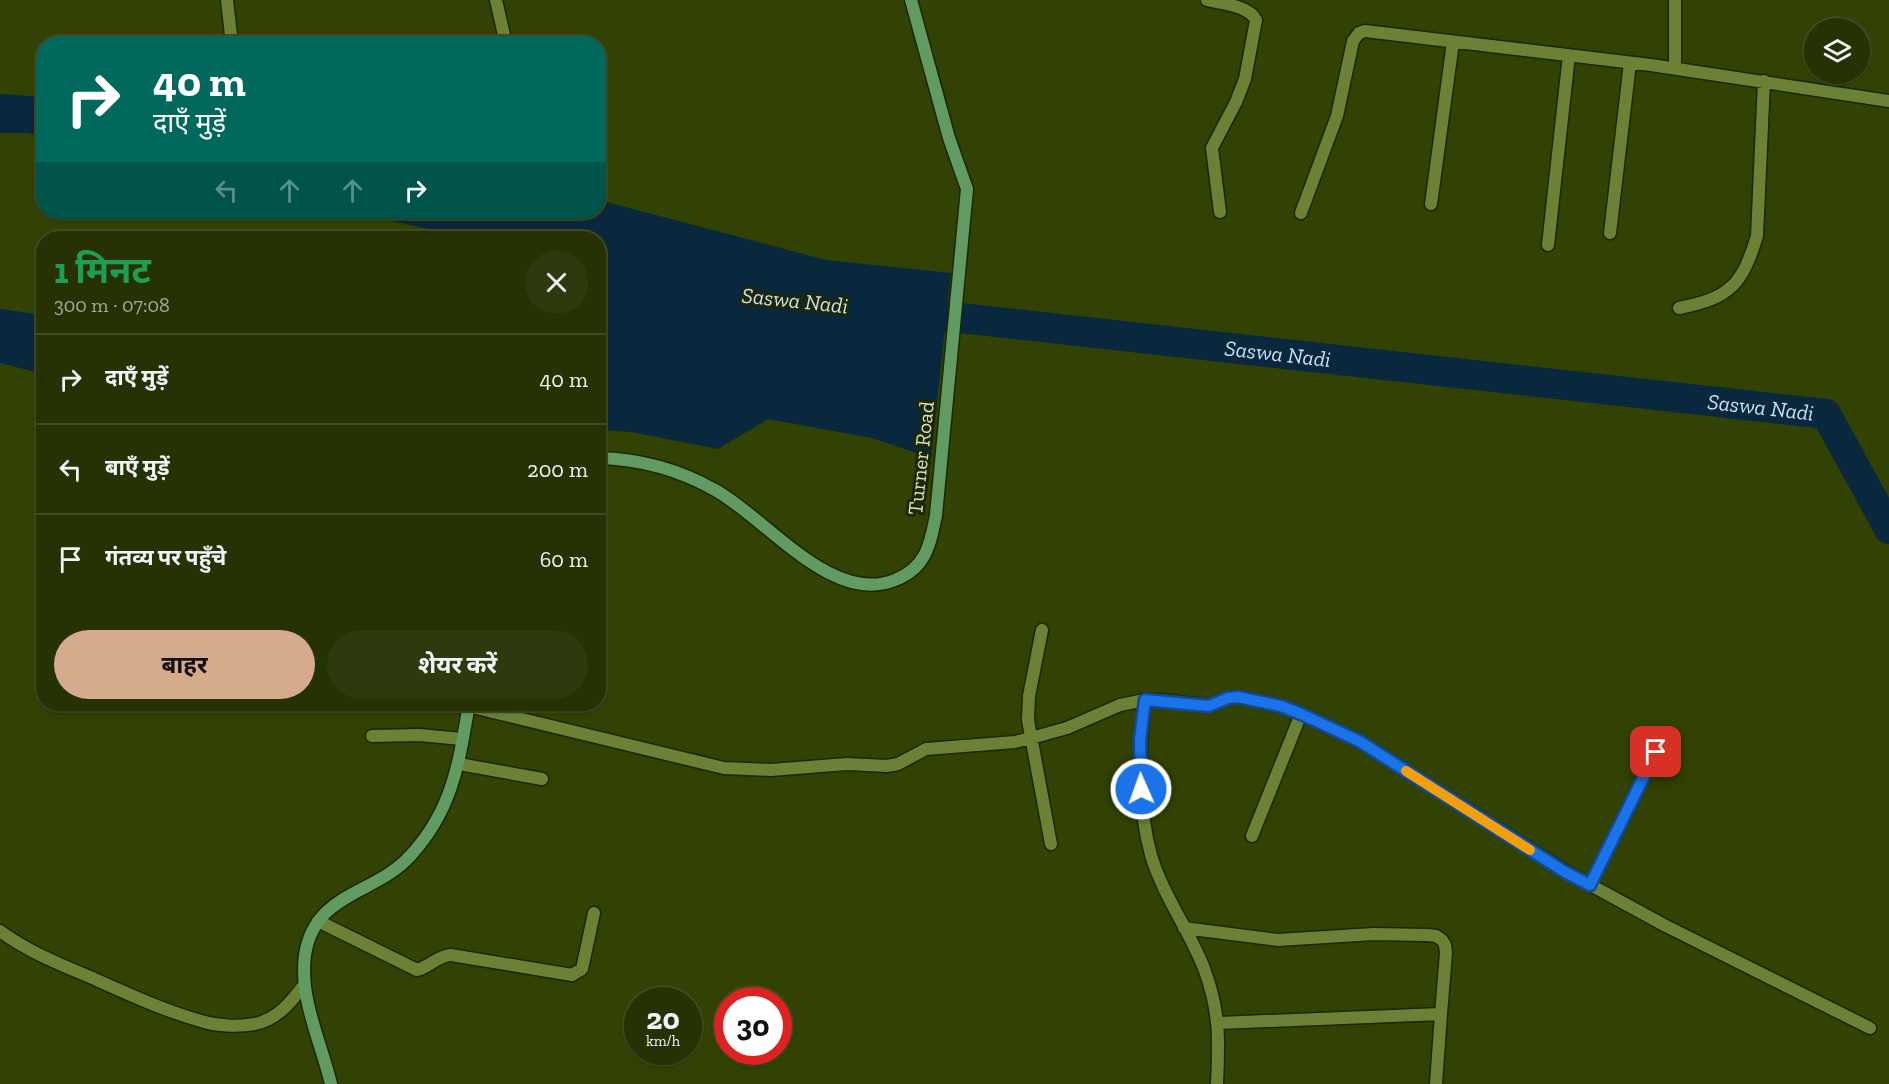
<!DOCTYPE html>
<html lang="hi">
<meta charset="utf-8">
<style>
:root{--surface:#263203;--page:#2e3a0d;--text:#f1f3f6;--muted:#a4aa9a;--line:#424d25;--accent:#d6ab8b}
body{margin:0;font-family:"Zilla Slab","Noto Sans Devanagari",serif;background:var(--page);color:var(--text);height:100vh;display:flex;flex-direction:column;font-size:22px;white-space:nowrap}
*{box-sizing:border-box;margin:0}
p{font-size:20px;color:var(--muted)}
.icon{flex:none;width:33px;height:33px;fill:none;stroke:currentColor;stroke-width:2;stroke-linecap:round;stroke-linejoin:round}
.map{position:relative;flex:1;overflow:hidden}
.side{position:absolute;left:36px;top:231px;width:570px;height:480px;display:flex;flex-direction:column;background:var(--surface);border-radius:24px;box-shadow:0 2px 4px #0004,0 0 0 2px var(--line)}
.side>*{flex:none}
.banner{position:absolute;left:36px;top:36px;width:570px;height:183px;border-radius:24px;box-shadow:0 2px 4px #0004,0 0 0 2px var(--line);background:#00695c;color:#fff;overflow:hidden}
.fabs{position:absolute;left:1804px;top:18px;display:grid;gap:12px}
.fabs a{display:grid;place-items:center;width:66px;height:66px;border-radius:50%;background:var(--surface);box-shadow:0 2px 4px #0004,0 0 0 2px var(--line);font-size:30px}
.speed{position:absolute;left:624px;top:987px;display:flex;gap:12px;font-size:30px;font-weight:700;text-align:center}
.speed>*{display:grid;place-content:center;width:78px;height:78px;border-radius:50%;background:var(--surface);box-shadow:0 2px 4px #0004,0 0 0 2px var(--line);line-height:1}
.speed small{font-size:15px;font-weight:400}
.speed .limit{border:9px solid #d22;background:#fff;color:#111}
.pin{position:absolute;display:grid;place-items:center;width:51px;height:51px;color:#fff;margin:-26px;border-radius:12px;box-shadow:0 3px 9px #0006}
.me{position:absolute;width:66px;margin:-33px;rotate:358deg;stroke-linejoin:round;filter:drop-shadow(0 0 4px #0008)}
.turn{display:flex;align-items:center;gap:21px;height:126px;padding:0 18px;font-size:27px}
.turn .icon{width:78px;height:78px;stroke-width:2.5}
.turn b{display:block;font-size:42px;line-height:51px}
.lanes{display:flex;align-items:center;height:57px;padding:0 18px;background:#0003;justify-content:center;gap:30px;direction:ltr}
.lanes .off{opacity:.35}
.round{display:grid;place-items:center;flex:none;width:63px;height:63px;border-radius:32px;background:var(--page)}
.summary{display:flex;align-items:center;justify-content:space-between;height:102px;padding:0 18px}
h1{font-size:36px;font-weight:700;line-height:45px;color:#1e9e55}
.cta{display:flex;gap:12px;margin-top:auto;padding:12px 18px}
.cta a{flex:1;height:69px;border-radius:36px;background:var(--accent);color:#111;font-size:24px;font-weight:700;line-height:69px;text-align:center}
.cta a+a{background:var(--page);color:var(--text)}
ul{padding:0;list-style:none}
li{display:flex;align-items:center;gap:18px;height:90px;padding:0 18px;border-top:2px solid var(--line)}
li div{flex:1}
li b{display:block;font-size:22px}
li em{font-style:normal}
.map>svg:first-child{display:block}
</style>
<div class="map">
<svg width="1889" height="1084" viewBox="0 0 1889 1084">
<rect width="100%" height="100%" fill="#324204"/>
<path fill="#09283e" d="M0 94 43 97V135L24 133H0Z
M599 200 826 260 951 273 931 458 872 438 768 419 718 449 631 432 599 430 598 238H469L351 212H598Z
M0 309 43 315V374L0 363Z"/>
<g fill="none" stroke-linecap="round" stroke-linejoin="round">
<path stroke="#09283e" stroke-width="30" id="s1" d="M906 312 1826 414 1889 529"/>
<g stroke="#1c2700" stroke-width="15">
<path id="minor" d="M227 0 232 44
M496 0 506 44
M1207 0C1222 4 1248 5 1256 20L1245 79 1236 102 1212 148 1220 212
M1675 0V68
M1431 204 1453 42
M1301 213 1337 116 1353 41 1359 33 1365 31 1651 65 1889 101
M1610 233 1630 63
M1548 245 1569 55
M1679 308C1730 298 1742 285 1757 236L1764 81
M1042 630 1029 696 1028 720 1051 844
M1145 700H1160L1209 706 1228 698 1238 697 1281 706 1301 714 1359 741 1565 871 1664 925 1870 1028
M468 706 724 768 771 770 847 764 887 766 898 764 926 749 1015 742 1031 738 1067 728 1120 705 1145 700C1139 751 1137 804 1151 855 1163 896 1190 931 1205 971 1220 1013 1219 1040 1217 1084
M372 736 419 735 462 739
M459 764 542 779
M1252 836 1301 714
M1590 885 1656 752
M318 921 417 970C429 967 437 956 451 955L572 975 582 969 594 913
M1184 928 1278 940 1374 934 1427 935 1436 936 1442 940 1445 945 1446 953 1441 1014 1219 1023
M0 931C27 951 59 964 90 977 126 993 162 1010 201 1021 217 1026 238 1027 255 1024 278 1019 291 1002 304 985
M1436 1084 1441 1014"/>
</g>
<g stroke="#1c2700" stroke-width="15">
<path id="secondary" d="M598 458C641 459 678 469 715 490 765 517 832 606 895 580 926 568 930 545 936 515L967 189 949 138 911 0
M331 1084C321 1042 299 998 305 955 315 891 376 895 411 855 453 809 459 762 469 704"/>
</g>
<use href="#minor" stroke="#6b8236" stroke-width="12"/>
<use href="#secondary" stroke="#629b61" stroke-width="12"/>
</g>
<g fill="none" stroke-linecap="round" stroke-linejoin="round">
<g stroke="#114b97" stroke-width="15">
<path id="route" d="M1141 789 1140 740 1145 700 1209 706 1228 698 1238 697 1281 706 1301 714 1359 741 1565 872 1590 885 1656 752"/>
</g>
<use href="#route" stroke="#1a73e8" stroke-width="10"/>
<path stroke="#f59e0b" stroke-width="10" d="M1406 771 1530 850"/>
</g>
<g text-anchor="middle" stroke-width="6" stroke-linejoin="round" paint-order="stroke">
<g font-size="21" fill="#d6e4be" stroke="#1d2606">
<text transform="translate(921 458) rotate(-84)" y="7">Turner Road</text>
</g>
<g font-size="22" font-style="italic" fill="#cadff1" stroke="#1d2606">
<text transform="translate(795 300) rotate(6)" y="8">Saswa Nadi</text>
<text dy="8" stroke="none"><textPath href="#s1" startOffset="374">Saswa Nadi</textPath></text>
<text dy="8" stroke="none"><textPath href="#s1" startOffset="860">Saswa Nadi</textPath></text>
</g>
</g>
</svg>
<div class="fabs">
<a><svg class="icon" aria-label="layers" viewBox="0 0 24 24"><path d="M12 4l9 5-9 5-9-5zM3 14l9 5 9-5"/></svg></a>
</div>
<div class="speed"><div>20<small>km/h</small></div><div class="limit">30</div></div>
<div class="pin" style="left:1656px;top:752px;background:#d93025"><svg class="icon" aria-label="arrive" viewBox="0 0 24 24"><path d="M6 21V4h12l-3 4 3 4H6"/></svg></div>
<svg class="me" style="left:1141px;top:789px" viewBox="-20 -20 40 40"><circle r="17" fill="#1a73e8" stroke="#fff" stroke-width="3"/><path d="M0-11L8 9 0 5-8 9z" fill="#fff"/></svg>
<div class="banner">
<div class="turn"><svg class="icon" aria-label="right" viewBox="0 0 24 24"><path d="M7 20v-9h11M14 6l5 5-5 5"/></svg><div><b>40 m</b>दाएँ मुड़ें</div></div>
<div class="lanes"><svg class="icon off" aria-label="left" viewBox="0 0 24 24"><path d="M17 20v-9H6M10 6l-5 5 5 5"/></svg><svg class="icon off" aria-label="ahead" viewBox="0 0 24 24"><path d="M12 20V5M6 11l6-6 6 6"/></svg><svg class="icon off" aria-label="ahead" viewBox="0 0 24 24"><path d="M12 20V5M6 11l6-6 6 6"/></svg><svg class="icon" aria-label="right" viewBox="0 0 24 24"><path d="M7 20v-9h11M14 6l5 5-5 5"/></svg></div>
</div>
<section class="side">
<div class="summary"><div><h1>1 मिनट</h1><p>300 m · 07:08</p></div><a class="round"><svg class="icon" aria-label="close" viewBox="0 0 24 24"><path d="M6 6l12 12M18 6L6 18"/></svg></a></div>
<ul>
<li><svg class="icon" aria-label="right" viewBox="0 0 24 24"><path d="M7 20v-9h11M14 6l5 5-5 5"/></svg><div><b>दाएँ मुड़ें</b></div><em>40 m</em></li>
<li><svg class="icon" aria-label="left" viewBox="0 0 24 24"><path d="M17 20v-9H6M10 6l-5 5 5 5"/></svg><div><b>बाएँ मुड़ें</b></div><em>200 m</em></li>
<li><svg class="icon" aria-label="arrive" viewBox="0 0 24 24"><path d="M6 21V4h12l-3 4 3 4H6"/></svg><div><b>गंतव्य पर पहुँचे</b></div><em>60 m</em></li>
</ul>
<div class="cta"><a>बाहर</a><a>शेयर करें</a></div>
</section>
</div>
